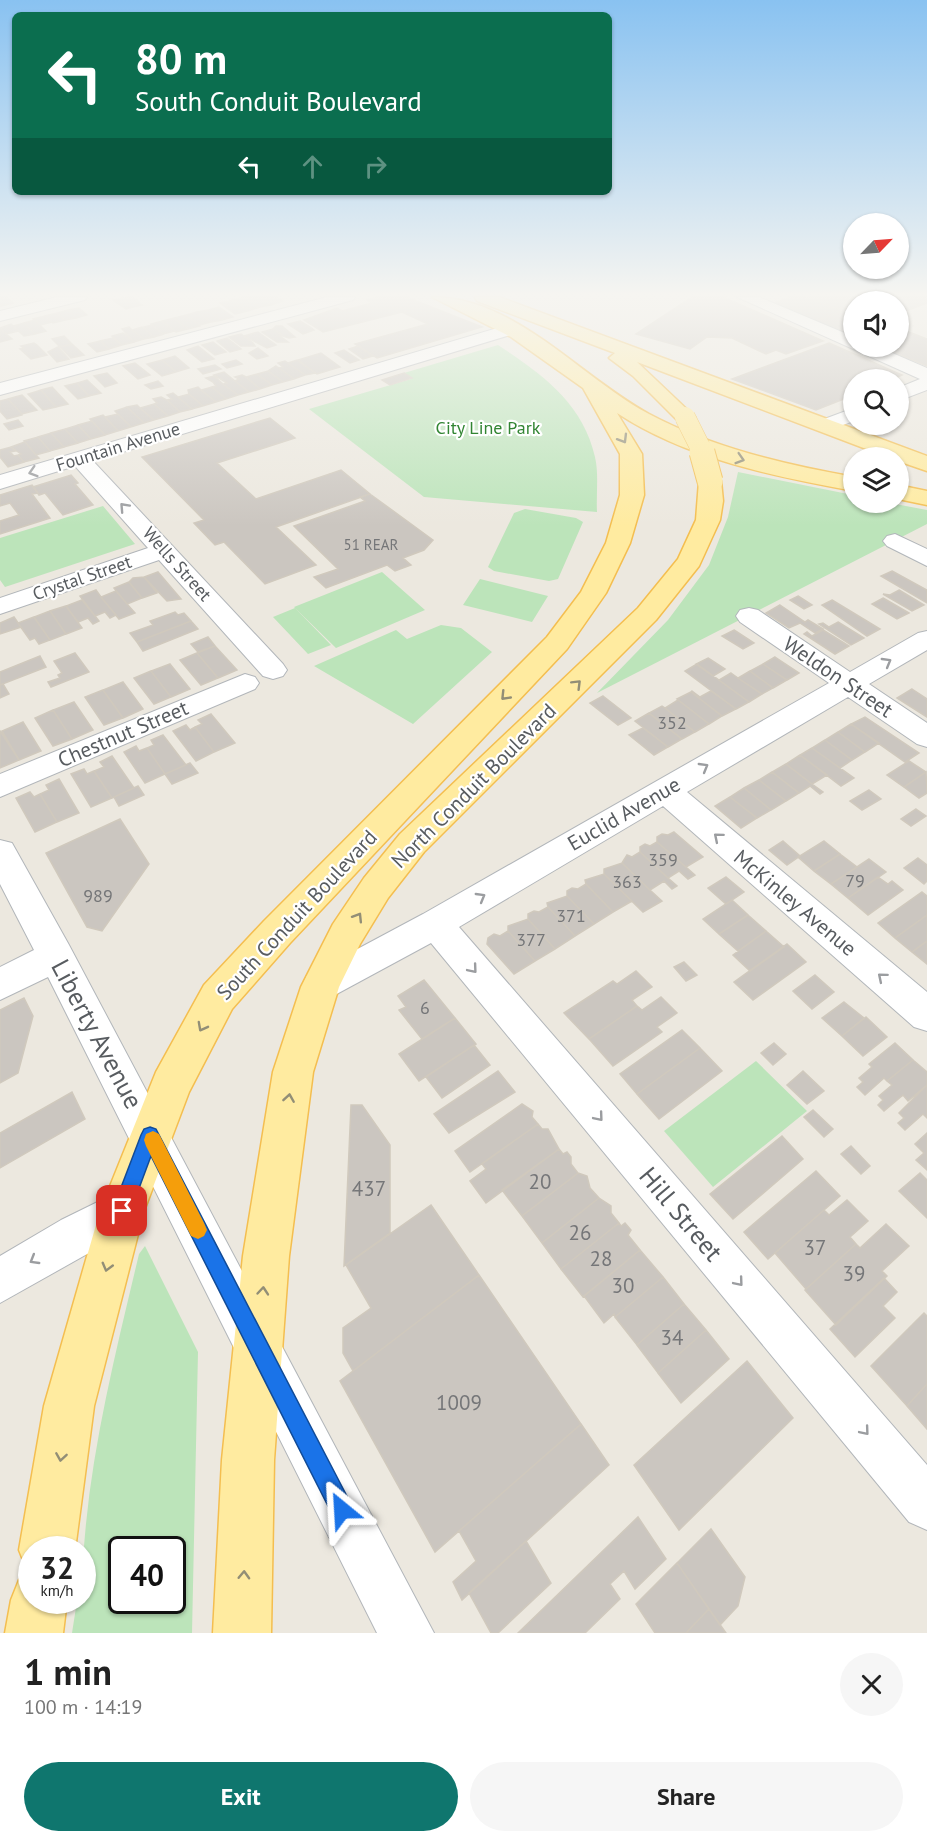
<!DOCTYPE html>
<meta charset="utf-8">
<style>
:root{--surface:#fff;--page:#f6f6f6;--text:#222;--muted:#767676;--accent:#0f766e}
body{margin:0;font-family:"PT Sans",sans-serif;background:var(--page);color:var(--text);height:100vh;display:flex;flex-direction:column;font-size:22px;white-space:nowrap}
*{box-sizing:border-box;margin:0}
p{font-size:20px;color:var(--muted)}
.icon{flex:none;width:33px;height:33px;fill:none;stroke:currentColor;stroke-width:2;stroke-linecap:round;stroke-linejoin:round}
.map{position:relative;height:1633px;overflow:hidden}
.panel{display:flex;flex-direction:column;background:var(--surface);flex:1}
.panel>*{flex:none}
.guide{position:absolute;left:12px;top:12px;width:600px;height:183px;border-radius:9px;box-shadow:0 2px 4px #0004;background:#0b6e4f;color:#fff;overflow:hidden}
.needle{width:39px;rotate:65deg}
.controls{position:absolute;left:843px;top:213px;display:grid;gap:12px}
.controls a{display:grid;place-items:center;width:66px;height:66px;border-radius:50%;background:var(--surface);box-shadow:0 2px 4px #0004;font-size:30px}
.speed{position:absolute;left:18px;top:1536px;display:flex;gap:12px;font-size:30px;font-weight:700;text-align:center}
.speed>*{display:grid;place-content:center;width:78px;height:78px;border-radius:50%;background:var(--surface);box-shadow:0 2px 4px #0004;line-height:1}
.speed small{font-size:15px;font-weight:400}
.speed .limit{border:3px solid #111;border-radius:9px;background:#fff;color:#111}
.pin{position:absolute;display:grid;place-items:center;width:51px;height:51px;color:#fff;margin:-26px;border-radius:12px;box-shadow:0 3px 9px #0006}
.me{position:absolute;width:66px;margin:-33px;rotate:333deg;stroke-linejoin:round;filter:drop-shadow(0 0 4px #0008)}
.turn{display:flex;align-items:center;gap:21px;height:126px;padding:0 24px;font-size:27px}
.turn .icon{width:78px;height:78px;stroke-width:2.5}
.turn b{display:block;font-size:42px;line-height:51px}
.lanes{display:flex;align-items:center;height:57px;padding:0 24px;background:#0003;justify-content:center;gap:30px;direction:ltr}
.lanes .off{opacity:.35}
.round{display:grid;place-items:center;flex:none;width:63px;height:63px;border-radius:32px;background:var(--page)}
.summary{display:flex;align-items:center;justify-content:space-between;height:102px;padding:0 24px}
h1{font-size:36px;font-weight:800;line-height:45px}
.primary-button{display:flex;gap:12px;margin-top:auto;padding:12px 24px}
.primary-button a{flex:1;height:69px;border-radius:36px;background:var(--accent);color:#fff;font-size:24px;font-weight:800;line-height:69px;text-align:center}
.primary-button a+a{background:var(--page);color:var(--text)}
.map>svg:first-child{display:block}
</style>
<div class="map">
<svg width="927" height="1633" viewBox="0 0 927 1633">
<rect width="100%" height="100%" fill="#ece8df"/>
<path fill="#bce4ba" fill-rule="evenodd" d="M498 345C542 374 583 403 595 457 599 474 596 495 597 512L424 497 309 409 411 379 404 373Z
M738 472 853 495 854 502 890 503 927 510V524L597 693 668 620 709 565 728 517Z
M103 506 135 544 5 587 0 580V538Z
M525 509 576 518 583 522 558 579 549 581 494 571 488 567 514 513Z
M382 572 425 610 336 648 294 607Z
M480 579 548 596 532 622 463 605Z
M295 608 331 645 308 654 273 617Z
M441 625 461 628 492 652 413 724 314 666 396 630 407 639Z
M756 1061 807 1111 713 1187 664 1131Z
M145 1246 198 1352 192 1633H72L77 1601 82 1600C82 1484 112 1368 139 1254ZM122 1550H172V1600H122Z"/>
<path fill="#cbc6c0" stroke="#d0c9bd" stroke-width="1.5" d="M0 297H7L13 303 1 306Z
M133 297 139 302 137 303 142 305 133 307 122 298Z
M244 297H260L271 305 260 307Z
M244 297 260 307 248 311 233 300Z
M260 297H277L283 301 271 305Z
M378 297H406L482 327 377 358 355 344 428 324 402 312 323 332 304 320 337 308 342 311 372 303 367 300Z
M692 297H723L823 341 786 354 776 350 766 354 732 338 707 337 690 349 636 334Z
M791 297H805L843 311 816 321 774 303Z
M809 297H852L863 302H854V330L846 333 816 321 843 311Z
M894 297H927V303L898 314V302H882Z
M122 298 133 307 126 309 113 300Z
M233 300 248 311 235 314 220 303Z
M219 307 233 317 222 320 208 310Z
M79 308 87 315 76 318 68 310Z
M68 310 76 318 65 320 57 313Z
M208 310 222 320 211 322 197 312Z
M197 312 211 322 200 325 186 315Z
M57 313 65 320 53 323 45 316Z
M186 315 200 325V326L188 329 174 318Z
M45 316 52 322 40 325 33 319Z
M174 318 188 329 176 332 162 321Z
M35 320 46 331 35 334 24 323Z
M162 321 175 331 163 334 151 324Z
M300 321 310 327 314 330 303 334 288 324Z
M24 323 35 334 24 336 13 326Z
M11 324 18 331 6 334 0 328Z
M152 325 163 334H164L154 337 146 330 144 327Z
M276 326H282L295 337 289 338 283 336 273 329Z
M129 327 132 330 144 339 134 342 122 329Z
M142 327 146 330 154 337 144 339 132 330Z
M0 328 6 334 12 339 0 342Z
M273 329 282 335 280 336 288 342H277L262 332Z
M258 332 276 345 267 348 244 336Z
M909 332 927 339V366L878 346H898V336Z
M123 333 126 335 134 342 122 345 112 336Z
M241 334 253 343 255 346H241L229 337Z
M64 336 72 344 60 347 52 339Z
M113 338 122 345 109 349 100 341Z
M227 338 241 349 230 352 217 341Z
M100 341 109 349 97 352 88 344Z
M213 342 226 352 215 355 202 345Z
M34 343 37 345 47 355 31 359 20 349 24 348 21 346Z
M829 343 902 375 891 380H854V395L816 410 732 379Z
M72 344 84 355 71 358 60 347Z
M198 346 214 359 202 362 187 350Z
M358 346 373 356 363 359 349 349Z
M58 347 69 359 57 362 48 352Z
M258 348 268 356 257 359 249 353Z
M344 350 359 360 350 363 335 353Z
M321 353 340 367 317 374 298 360Z
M175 356 189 368 176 372 162 360Z
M162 360 176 372 162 376 147 364Z
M236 360 242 364 227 368 222 364Z
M297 360 315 373 305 375 288 363Z
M285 361 288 363 305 375 294 379 279 368 283 367 278 363Z
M135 363 150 375 138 379 123 366Z
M215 365 221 369 203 374 198 369Z
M276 366 279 368 294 379 283 382 268 371Z
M268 371 283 382 272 385 257 374Z
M224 372 235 381 249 392 238 395 223 384 227 383 214 375Z
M107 373 117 383 105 387 94 376Z
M404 373 412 378 390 385 382 380Z
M257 374 272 385 260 389 246 377Z
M242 375 246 377 260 389 249 392 235 381 239 379 235 377Z
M214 376 223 384 238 395 226 399 212 387 216 386 213 382 206 378Z
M87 380 101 393 89 396 77 383Z
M158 381 163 386 151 389 145 385Z
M77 383 89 396 78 399 65 386Z
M52 387 68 404 56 407 41 390Z
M198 387 201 390 216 402 203 406 189 394 188 390Z
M212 387 226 399 216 402 201 390Z
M41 390 56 407 43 410 28 394Z
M173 393 178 397 192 409 180 412 167 400 172 399 167 395Z
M189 394 203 406 192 409 178 397Z
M22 395 37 410 22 414 8 399Z
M161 397 167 400 180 412 168 416 154 404 157 403 153 399Z
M8 399 22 414V415L7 419 0 411V401Z
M154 404 168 416 154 420 140 408Z
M137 405 140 408 154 420 144 423 127 407Z
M127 407 144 423 131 427 115 411Z
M118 414 131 427 118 431 105 417Z
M103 415 105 417 118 431 105 435 90 419Z
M270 418 295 438 217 463 256 499 341 470 370 494 276 527 316 565 265 584 224 542 215 545 194 523 204 520 142 457Z
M18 420 23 426 9 430 4 424Z
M92 421 105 435 91 439 78 425Z
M78 425 91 439 78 443 65 429Z
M65 429 78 443 64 447 51 433Z
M51 433 64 447 50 451 38 437Z
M38 437 50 451 36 455 24 441Z
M25 442 36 455 39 458 24 462 18 455 21 454 11 447Z
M11 447 15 451 10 452 14 456 18 455 24 462 8 467 0 457V450Z
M71 475 78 483 75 484 93 505 63 515 45 493 39 495 33 487Z
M32 485 38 493 32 494 50 518 0 534V521L19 515 10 503 0 506V495Z
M370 494 433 540 424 550 403 558 411 565 395 571 387 565 326 588 314 577 338 569 294 526 365 501 360 497Z
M892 571 927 590V603L881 576Z
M158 572 181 599 167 601 144 577Z
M144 577 157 593 142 598 129 582 133 578Z
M129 582 142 598 127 604 114 588Z
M96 590 101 597 116 615 110 618 105 612 95 616 80 596Z
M899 590 924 605 912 611 883 594 890 595Z
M116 591 127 604 135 613 119 619 101 597Z
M798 596 812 605 804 609 790 600Z
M883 598 909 613 897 619 872 604Z
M82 600 95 616 99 621 93 624 88 618 78 622 66 606Z
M832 600 880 629 867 636 822 605Z
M780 605 805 622 808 620 823 629 815 633 800 623 789 628 766 613Z
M66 606 82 628 66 634 50 611Z
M50 611 66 634 50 640 34 617Z
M175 612 178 615 184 613 191 621 137 642 130 633 153 625 150 621Z
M14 617 21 627 0 634V623Z
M34 617 50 640 39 644 35 638 30 640 18 623Z
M191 621 198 629 143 651 137 642Z
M838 622 864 638 851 645 819 624 823 623 829 627Z
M734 630 754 643 743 649 722 636Z
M823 630 849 646 835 654 804 634 807 632 812 636Z
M208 637 215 646 198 652 191 644Z
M215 646 237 670 218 678 197 653Z
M75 653 89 672 51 687 48 682 60 678 58 675 62 673 54 661Z
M197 653 218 678 201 685 180 660Z
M40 656 46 667 0 685V672Z
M775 657 799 673 787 680 763 664Z
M708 658 725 669 713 676 696 664Z
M170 664 190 689 171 697 151 671Z
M697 664 719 680 749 702 736 709 685 671Z
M763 664 787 680 773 688 750 671Z
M151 671 171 697 154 704 134 678Z
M750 671 773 688 762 694 738 678Z
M731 673 738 678 762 694 749 702 719 680Z
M123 682 143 709 123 718 103 690Z
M3 684 9 694 0 698V685Z
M912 689 927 699V717L897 698Z
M103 690 123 718 104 725 85 697Z
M692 691 700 697 711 691 736 709 722 716 691 692Z
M691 692 722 716 709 724 677 699Z
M603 696 631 718 618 725 590 703Z
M678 700 709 724 695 732 665 708Z
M74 702 93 730 72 739 53 710Z
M662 706 665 708 695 732 682 739 649 713Z
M53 710 72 739 53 746 35 718Z
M649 713 682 739 668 747 635 721Z
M211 714 235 743 214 752 195 727 202 724 198 720Z
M865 717 919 753 905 762 851 724Z
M23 722 41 751 19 760 2 731Z
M851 724 879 743 865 752 838 732Z
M186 725 190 730 195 727 214 752 196 761 173 731Z
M643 728 668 747 654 755 629 735Z
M0 731 19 760 0 768Z
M838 732 865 752 852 760 825 740Z
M163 735 186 765 165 774 147 748 154 745 151 740Z
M825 740 852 760 840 768 812 748Z
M136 746 139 751 147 748 165 774 145 783 124 752Z
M812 748 854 778 841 786 800 755Z
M800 755 827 775 812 784 786 764Z
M112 756 134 788 112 798 94 771 104 767 100 762Z
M909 761 926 772 904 787 887 775Z
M190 763 198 773 172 784 165 774Z
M786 764 812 784 823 792 820 794 810 786 799 793 772 772Z
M84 769 87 774 94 771 112 798 91 807 71 774Z
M772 772 799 793 786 801 759 780Z
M926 772 927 793 919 798 904 787Z
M59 779 79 813 57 822 40 794 49 790 46 785Z
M759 780 786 801 771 810 744 788Z
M138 786 144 795 119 806 114 797Z
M744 788 771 810 757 818 730 797Z
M869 790 881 799 862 810 850 801Z
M30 792 34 797 40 794 57 822 35 832 16 798Z
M730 797 757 818 741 828 715 806Z
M916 809 926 816 911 826 901 819Z
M120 819 149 864 102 931 87 927 46 853Z
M674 832 703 857 686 867 657 842V837L662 834 668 835Z
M783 841 800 856 787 865 769 850Z
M824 841 840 854 814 871 798 857Z
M657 842 686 867 695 875 688 879 679 871 668 878 640 852V847L645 844 650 846Z
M640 852 668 878 677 886 672 889 664 881 650 890 622 863 627 855 632 857Z
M840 854 857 867 831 884 814 871Z
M918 858 927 865V881L924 884 904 868Z
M869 859 886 872 848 898 831 884Z
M622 863 650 890 662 901 643 912 604 874V869Z
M604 874 632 901 613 912 586 884 585 880Z
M726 877 744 892 726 904 708 888Z
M878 877 888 884 892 881 903 890 868 915 848 898Z
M586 884 613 912 594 924 567 896V891L572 888 578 889Z
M922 892 927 896V915L895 938 878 923Z
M567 896 594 924 575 936 548 907 547 903Z
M732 900 748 915 719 934 703 919Z
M548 907 575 936 555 949 528 919V914L534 911 539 912Z
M748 915 766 931 738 951 719 934Z
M927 915V941L912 952 895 938Z
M528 919 555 949 535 961 508 931V926Z
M508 931 535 961 514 974 487 944 488 938 494 934 500 936Z
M766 931 784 947 750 971 733 955Z
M927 941V964L912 952Z
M787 944 806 962 753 1000 734 982Z
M684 962 697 975 686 981 674 967Z
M636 971 652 987 632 1000 637 1006 589 1039 564 1013 613 981 617 984Z
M815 975 834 992 812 1009 793 991Z
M424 980 455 1018 422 1039 399 1010 406 1007 398 996Z
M661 997 677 1013 657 1027 662 1032 613 1066 589 1039 637 1006 642 1010Z
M24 998 33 1016 18 1073 0 1083V1010Z
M844 1002 864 1018 842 1036 822 1018Z
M866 1017 887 1037 863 1056 842 1036Z
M455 1018 476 1044 419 1081 399 1054Z
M682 1030 700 1048 637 1094 620 1074Z
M774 1043 786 1054 773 1065 761 1053Z
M895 1043 913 1060 887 1081 884 1078 865 1095 857 1087 863 1082 859 1078 872 1067 869 1064Z
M474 1045 490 1065 442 1098 426 1077Z
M700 1048 722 1071 659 1119 637 1094Z
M913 1060 927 1072V1085L908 1101 903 1095 884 1111 878 1105 883 1100 879 1096 892 1085 887 1081Z
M498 1071 515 1092 449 1133 434 1114Z
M803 1071 824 1091 807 1104 787 1085Z
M927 1085V1118L923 1114 905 1130 898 1123 904 1118 899 1113Z
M72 1092 85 1119 0 1168V1133Z
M522 1104 533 1111 532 1117 538 1124 470 1172 455 1151Z
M351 1105H362L390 1145V1233L344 1266Z
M813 1110 833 1129 824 1137 804 1117Z
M538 1124 542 1129H548L559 1149 486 1203 470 1181 486 1169 482 1164Z
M927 1133V1170L916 1160 924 1153 915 1144Z
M782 1136 803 1159 733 1219 710 1194Z
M851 1146 870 1166 861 1174 841 1154Z
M559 1149 563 1154 567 1152 571 1157V1164L578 1173 522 1216 502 1190Z
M816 1171 840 1196 768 1259 744 1232Z
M578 1173 587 1176 590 1188 599 1198 542 1243 522 1216Z
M920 1173 927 1180V1218L899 1191Z
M599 1198 611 1206V1213L619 1223 561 1269 542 1243Z
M847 1200 868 1221 850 1237 856 1244 806 1289 775 1253 824 1210 829 1215Z
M431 1205 479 1275 353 1371 343 1353V1328L371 1308 346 1265Z
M619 1223 621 1226 625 1223 631 1230 628 1235 640 1250 583 1297 561 1269Z
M886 1224 909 1246 882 1271 887 1276 836 1325 805 1290 856 1244 860 1248Z
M640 1250 663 1277 615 1317 614 1314 604 1323 584 1296Z
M479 1275 581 1424 435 1552 340 1381Z
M663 1277 684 1304 637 1345 615 1317Z
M884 1278 897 1292 883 1306 895 1318 855 1357 830 1329Z
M684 1304 706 1330 658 1373 637 1345Z
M924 1313 927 1316V1384L907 1406 871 1366Z
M706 1330 729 1359 681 1403 658 1373Z
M747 1361 793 1418 679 1530 634 1465Z
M927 1384V1429L907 1406Z
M581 1424 609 1465 462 1600 453 1582 476 1561 459 1531Z
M638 1517 666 1559 635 1589 624 1571 610 1584 620 1599 585 1633H518Z
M711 1529 745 1577 738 1606 720 1625 677 1563Z
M526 1541 551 1583 498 1633H491L469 1593Z
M677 1563 709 1609 686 1633H655L636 1604Z
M709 1609 726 1633H686Z"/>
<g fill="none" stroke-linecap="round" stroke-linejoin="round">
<g stroke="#b2b6ba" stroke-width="2">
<path id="minor" d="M57 297H87L85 300 0 321V311Z
M327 297H355L353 300 0 395V383Z
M737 297H759L854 337V346H876L927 368V390L898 401V388L920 379Z
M511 324 520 329 517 333 93 461 283 664 287 670 283 676 273 679 263 676 159 560 0 614V598L148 548 75 466 0 489V475Z
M854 408V421L826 431 819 429 816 425 819 421Z
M895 534 927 549V566L887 546 883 541 887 536Z
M749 608 758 610 850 672 918 633 927 631V650L869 684 927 723V747L917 744 848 697 687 792 927 992V1031L914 1027 663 806 459 927 927 1465V1530L909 1522 431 943 320 1003 307 998 302 987 307 976 423 914 829 683 740 622 736 616 740 610Z
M245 674 255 677 259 683 255 689 0 797V774Z
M0 840 12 843 69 945 434 1633H377L48 977 0 1000V967L34 950 0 884Z
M122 1190 137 1196 143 1211 137 1226 0 1303V1256L61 1220Z"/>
</g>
<g stroke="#f4be50" stroke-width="3">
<path id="major" d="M432 297C515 297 580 377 649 414 713 448 783 464 854 477V491C773 476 687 459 617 413L642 454 644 495 630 543 606 593 567 649 290 943 232 1009 189 1092 144 1211 94 1406 75 1550H32V1571L27 1570 19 1550 44 1406 100 1211 156 1072 204 985 264 921 547 637 581 592 606 543 620 495V454L583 388 511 337Z
M475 297H499L927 456V471L898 461V458H890L637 362 695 417 692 421H678L633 376 609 358 615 353 477 301Z
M710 474 718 476 721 481 723 501 720 520 699 566 656 620 424 852 388 898 360 944 339 987 313 1072 289 1256 274 1460 271 1633H213L222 1460 243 1256 273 1072 301 987 333 924 364 878 400 834 638 608 678 559 696 520 699 481 702 476Z
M898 485 927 491V505L898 499Z
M32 1575V1600H67L63 1633H5L11 1600 19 1580Z"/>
</g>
<use href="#minor" fill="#fff" fill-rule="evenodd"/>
<use href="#major" fill="#ffeba0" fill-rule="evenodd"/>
<g stroke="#f4be50" stroke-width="21" stroke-linecap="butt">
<path id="major-bridge-far1" d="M685 417 703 453"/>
</g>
<g stroke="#f4be50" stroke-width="27" stroke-linecap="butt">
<path id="major-bridge" d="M702 452 710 481"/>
</g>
<use href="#major-bridge-far1" stroke="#ffeba0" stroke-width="20"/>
<use href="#major-bridge" stroke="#ffeba0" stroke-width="25"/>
</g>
<defs><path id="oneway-chevron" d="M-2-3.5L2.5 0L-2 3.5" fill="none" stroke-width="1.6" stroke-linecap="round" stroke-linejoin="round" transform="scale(1.5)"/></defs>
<g stroke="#928e76">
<use href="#oneway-chevron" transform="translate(623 439) rotate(59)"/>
<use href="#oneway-chevron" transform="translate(740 459) rotate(17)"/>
<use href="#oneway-chevron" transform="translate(577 684) rotate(-45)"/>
<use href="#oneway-chevron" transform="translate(505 696) rotate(134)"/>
<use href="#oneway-chevron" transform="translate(358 917) rotate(-58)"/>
<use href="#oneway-chevron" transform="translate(202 1027) rotate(118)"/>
<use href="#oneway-chevron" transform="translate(289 1098) rotate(-81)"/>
<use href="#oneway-chevron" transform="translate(107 1267) rotate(105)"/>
<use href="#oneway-chevron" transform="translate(263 1291) rotate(-85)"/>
<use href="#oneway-chevron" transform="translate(61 1457) rotate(99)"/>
<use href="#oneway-chevron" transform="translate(244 1575) rotate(-88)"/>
</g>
<g stroke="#9b9da0">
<use href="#oneway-chevron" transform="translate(33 472) rotate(163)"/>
<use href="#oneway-chevron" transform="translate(124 507) rotate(-133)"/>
<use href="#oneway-chevron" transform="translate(887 662) rotate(-30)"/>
<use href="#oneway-chevron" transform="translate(704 767) rotate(-30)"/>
<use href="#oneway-chevron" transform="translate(718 837) rotate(-140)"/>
<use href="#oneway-chevron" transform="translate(481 897) rotate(-30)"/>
<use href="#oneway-chevron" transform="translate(473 969) rotate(50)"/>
<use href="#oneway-chevron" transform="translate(882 977) rotate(-140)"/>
<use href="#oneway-chevron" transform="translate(599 1117) rotate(50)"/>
<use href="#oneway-chevron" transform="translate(34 1260) rotate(149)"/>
<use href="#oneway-chevron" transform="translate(739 1282) rotate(50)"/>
<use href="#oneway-chevron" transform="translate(865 1431) rotate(50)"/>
</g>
<linearGradient id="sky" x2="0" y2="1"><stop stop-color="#89c2f1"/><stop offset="0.56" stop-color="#f6f5f1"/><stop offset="1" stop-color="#f6f5f1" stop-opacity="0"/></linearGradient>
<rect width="927" height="526" fill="url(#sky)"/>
<path fill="#1a73e8" stroke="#114b97" stroke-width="1.5" d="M150 1127 156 1129 350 1502 353 1510 350 1518 342 1521 334 1518 151 1156 128 1218 122 1220 115 1218 112 1211 141 1135 144 1129Z"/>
<path fill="#f59e0b" d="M153 1131 159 1134 204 1223 207 1230 204 1236 198 1239 191 1236 146 1146 144 1140 146 1134Z"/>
<g text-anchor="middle" stroke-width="4.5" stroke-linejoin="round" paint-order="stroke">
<g font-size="15" fill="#757678">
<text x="371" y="550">51 REAR</text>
</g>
<g font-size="18" fill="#328533" stroke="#fff">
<text x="488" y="434">City Line Park</text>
</g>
<g font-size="18" fill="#585c60" stroke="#fff">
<text transform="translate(118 447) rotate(-17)" y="6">Fountain Avenue</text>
<text transform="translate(177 564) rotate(48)" y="6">Wells Street</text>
<text transform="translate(82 578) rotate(-19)" y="6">Crystal Street</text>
</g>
<g font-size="18" fill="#757678">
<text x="672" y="729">352</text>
<text x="663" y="866">359</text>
<text x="855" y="887">79</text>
<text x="627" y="888">363</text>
<text x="98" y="902">989</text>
<text x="571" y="922">371</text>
<text x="531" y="946">377</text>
<text x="425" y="1014">6</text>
</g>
<g font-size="21" fill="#585c60" stroke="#fff">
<text transform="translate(838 677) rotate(34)" y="7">Weldon Street</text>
<text transform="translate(123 734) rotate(-23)" y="7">Chestnut Street</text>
<text transform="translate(474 786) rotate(-45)" y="7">North Conduit Boulevard</text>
<text transform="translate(624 814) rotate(-30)" y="7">Euclid Avenue</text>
<text transform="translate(795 903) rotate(40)" y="7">McKinley Avenue</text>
<text transform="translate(297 915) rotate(-47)" y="7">South Conduit Boulevard</text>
</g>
<g font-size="21" fill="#757678">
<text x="540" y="1189">20</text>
<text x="369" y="1196">437</text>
<text x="580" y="1240">26</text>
<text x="815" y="1255">37</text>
<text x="601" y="1266">28</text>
<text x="854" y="1281">39</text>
<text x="623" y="1293">30</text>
<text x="672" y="1345">34</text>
<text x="459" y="1410">1009</text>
</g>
<g font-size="26" fill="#585c60" stroke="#fff">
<text transform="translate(97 1034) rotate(62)" y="9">Liberty Avenue</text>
<text transform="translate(681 1214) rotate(50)" y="9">Hill Street</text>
</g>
</g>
</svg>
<div class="controls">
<a><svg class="needle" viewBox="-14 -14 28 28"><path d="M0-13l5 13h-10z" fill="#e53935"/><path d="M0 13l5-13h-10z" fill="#767676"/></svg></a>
<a><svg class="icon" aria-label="sound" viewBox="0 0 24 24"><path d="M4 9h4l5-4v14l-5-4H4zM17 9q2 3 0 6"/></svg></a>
<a><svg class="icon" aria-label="search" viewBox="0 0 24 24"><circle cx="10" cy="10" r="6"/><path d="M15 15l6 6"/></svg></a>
<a><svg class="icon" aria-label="layers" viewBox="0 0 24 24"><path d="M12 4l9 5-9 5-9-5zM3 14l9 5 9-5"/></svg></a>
</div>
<div class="speed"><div>32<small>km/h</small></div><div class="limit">40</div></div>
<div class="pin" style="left:122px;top:1211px;background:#d93025"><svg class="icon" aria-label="arrive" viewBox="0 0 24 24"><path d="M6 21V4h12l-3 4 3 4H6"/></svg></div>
<svg class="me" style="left:342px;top:1510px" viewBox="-20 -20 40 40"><path d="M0-17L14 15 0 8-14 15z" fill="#1a73e8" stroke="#fff" stroke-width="4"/></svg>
<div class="guide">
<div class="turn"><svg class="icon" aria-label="left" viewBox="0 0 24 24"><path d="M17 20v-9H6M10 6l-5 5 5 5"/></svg><div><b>80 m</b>South Conduit Boulevard</div></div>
<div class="lanes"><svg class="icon" aria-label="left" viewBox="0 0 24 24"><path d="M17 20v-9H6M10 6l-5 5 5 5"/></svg><svg class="icon off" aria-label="ahead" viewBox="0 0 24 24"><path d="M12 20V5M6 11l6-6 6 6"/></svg><svg class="icon off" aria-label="right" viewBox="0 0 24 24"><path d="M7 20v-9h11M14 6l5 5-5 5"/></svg></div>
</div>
</div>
<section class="panel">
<div class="summary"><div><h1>1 min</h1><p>100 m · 14:19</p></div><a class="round"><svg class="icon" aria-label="close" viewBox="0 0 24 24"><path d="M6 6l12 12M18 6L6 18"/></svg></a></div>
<div class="primary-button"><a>Exit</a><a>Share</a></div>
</section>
